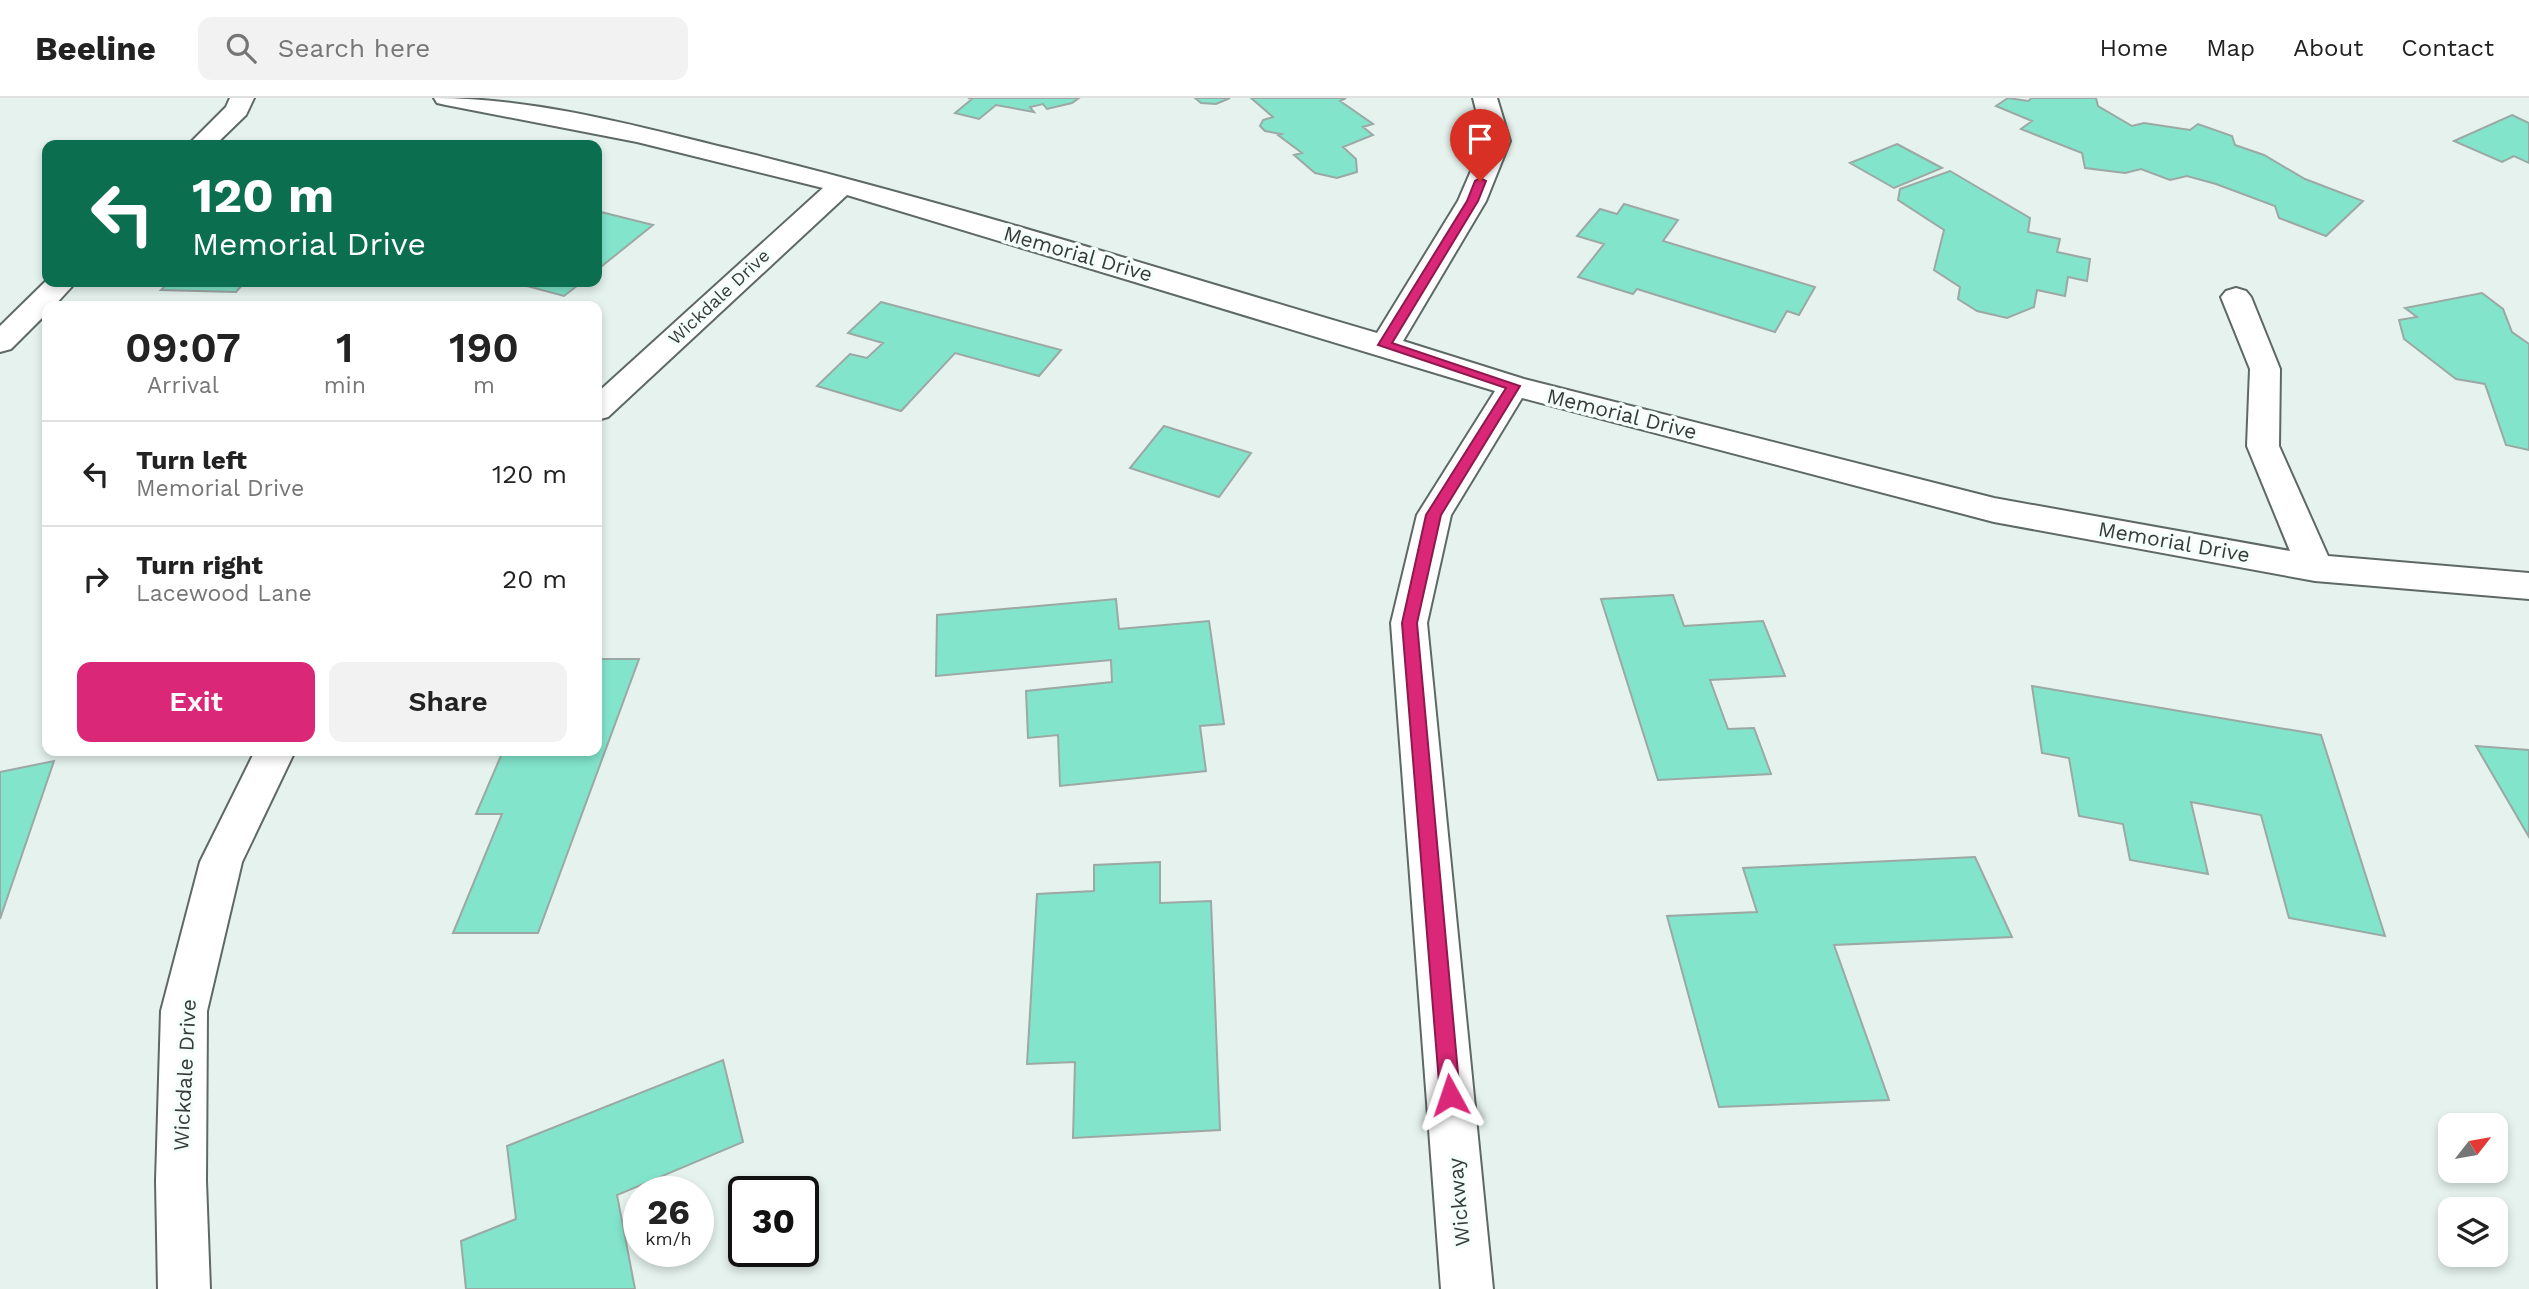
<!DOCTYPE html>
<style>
:root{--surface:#fff;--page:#f2f2f2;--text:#222;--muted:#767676;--line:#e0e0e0;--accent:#db2777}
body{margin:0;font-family:"Work Sans",sans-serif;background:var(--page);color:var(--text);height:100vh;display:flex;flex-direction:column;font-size:26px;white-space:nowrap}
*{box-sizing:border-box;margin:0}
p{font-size:23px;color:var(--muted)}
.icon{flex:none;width:38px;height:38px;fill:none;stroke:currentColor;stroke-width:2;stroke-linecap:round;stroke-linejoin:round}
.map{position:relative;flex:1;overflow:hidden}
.sheet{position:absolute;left:42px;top:203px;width:560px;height:455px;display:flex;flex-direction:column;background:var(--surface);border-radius:14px;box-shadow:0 4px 10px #0003}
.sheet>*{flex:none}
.hud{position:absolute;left:42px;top:42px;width:560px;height:147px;border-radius:14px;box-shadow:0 4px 10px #0003;background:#0b6e4f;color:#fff;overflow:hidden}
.needle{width:46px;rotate:59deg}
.fabs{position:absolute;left:2438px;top:1015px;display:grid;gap:14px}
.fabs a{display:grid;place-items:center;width:70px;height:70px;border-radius:14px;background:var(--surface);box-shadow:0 4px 10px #0003;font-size:35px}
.speed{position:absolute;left:623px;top:1078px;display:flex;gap:14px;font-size:35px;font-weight:700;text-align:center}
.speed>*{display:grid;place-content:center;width:91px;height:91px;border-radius:50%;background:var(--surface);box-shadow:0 4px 10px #0003;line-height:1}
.speed small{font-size:18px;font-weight:400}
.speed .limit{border:4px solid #111;border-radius:10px;background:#fff;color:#111}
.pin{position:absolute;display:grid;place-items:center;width:60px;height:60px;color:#fff;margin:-72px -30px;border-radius:50% 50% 50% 0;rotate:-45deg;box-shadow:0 0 7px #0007}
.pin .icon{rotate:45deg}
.me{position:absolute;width:77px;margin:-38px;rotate:355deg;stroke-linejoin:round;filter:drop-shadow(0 0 5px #0008)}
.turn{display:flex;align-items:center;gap:24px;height:147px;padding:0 35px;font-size:32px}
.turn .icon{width:91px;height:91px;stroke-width:2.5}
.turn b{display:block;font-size:49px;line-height:60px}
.eta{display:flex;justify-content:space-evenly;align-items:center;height:119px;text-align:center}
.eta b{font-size:42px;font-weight:600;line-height:49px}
.cta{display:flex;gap:14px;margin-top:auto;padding:14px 35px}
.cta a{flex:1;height:80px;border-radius:14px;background:var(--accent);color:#fff;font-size:28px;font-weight:600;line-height:80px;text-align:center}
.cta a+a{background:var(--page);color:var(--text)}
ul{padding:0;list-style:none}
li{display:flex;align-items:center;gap:21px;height:105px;padding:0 35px;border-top:2px solid var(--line)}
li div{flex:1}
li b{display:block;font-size:26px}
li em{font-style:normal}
header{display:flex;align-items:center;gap:42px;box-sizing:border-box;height:98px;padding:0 35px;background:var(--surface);border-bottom:2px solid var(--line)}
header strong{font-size:33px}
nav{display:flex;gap:38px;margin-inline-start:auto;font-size:24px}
.search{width:490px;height:63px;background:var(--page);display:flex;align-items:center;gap:18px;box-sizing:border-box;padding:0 24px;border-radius:14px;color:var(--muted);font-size:26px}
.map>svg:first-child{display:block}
</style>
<header>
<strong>Beeline</strong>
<div class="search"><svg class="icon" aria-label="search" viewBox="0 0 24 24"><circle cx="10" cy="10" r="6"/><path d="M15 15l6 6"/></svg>Search here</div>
<nav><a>Home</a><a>Map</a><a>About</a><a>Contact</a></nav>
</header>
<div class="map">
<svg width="2529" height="1191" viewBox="0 0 2529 1191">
<rect width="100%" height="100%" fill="#e5f2ee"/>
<path fill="#82e5cb" stroke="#9ca8a4" stroke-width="2" d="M968 0H1079L1072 5 1047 11 1043 6 1030 9 1034 14 996 7 979 21 955 15 972 1Z
M1195 0H1230L1216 6 1201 5Z
M1251 0H1346L1340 3 1373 26 1363 29 1373 37 1343 49 1356 61 1357 74 1337 80 1315 75 1294 57 1302 55 1278 37 1281 36 1265 33 1260 28 1263 22 1273 19Z
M2008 0 2028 3 2032 0H2096L2098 8 2132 28 2144 25 2190 32 2198 26 2232 38 2235 47 2264 57 2305 81 2363 103 2326 138 2279 120 2275 108 2216 86 2187 78 2170 82 2141 71 2125 75 2085 70 2082 55 2021 31 2032 23 1996 8Z
M2512 17 2529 25V65L2514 58 2502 64 2454 43Z
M1897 46 1942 70 1894 90 1850 65Z
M1950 73 2030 120 2028 134 2060 141 2057 154 2090 161 2087 183 2068 179 2065 198 2037 192 2034 209 2007 220 1977 213 1958 201 1960 189 1934 172 1944 132 1898 102 1900 91Z
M1624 106 1678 122 1663 143 1815 189 1799 217 1787 213 1775 234 1637 191 1633 196 1578 179 1604 146 1577 138 1600 111 1617 116Z
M597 113 653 127 597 172Z
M169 184H245L236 194 161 192Z
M512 184H582L564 198Z
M2482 195 2503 211 2512 234 2529 246V352L2506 347 2485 286 2456 281 2404 241 2399 222 2417 219 2405 210Z
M881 204 1061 252 1039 278 955 255 901 313 817 288 850 256 867 260 883 245 848 235Z
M1164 328 1251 355 1219 399 1130 370Z
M1673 497 1684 528 1763 523 1785 578 1710 582 1728 631 1754 630 1771 676 1658 682 1601 501Z
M1116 501 1119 531 1209 523 1224 626 1200 628 1206 673 1060 688 1058 637 1028 640 1026 593 1112 584 1111 562 936 578 937 517Z
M597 561H639L538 835H453L502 716H476L503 653H597Z
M2032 588 2321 637 2385 838 2289 820 2261 717 2191 704 2208 776 2130 762 2123 726 2079 718 2069 660 2042 655Z
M2476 648 2529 652V739Z
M54 663 0 821V674Z
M1975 759 2012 839 1834 847 1889 1002 1719 1009 1667 818 1757 814 1743 770Z
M1160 764V805L1211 803 1220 1032 1073 1040 1075 964 1027 966 1037 796 1094 793V767Z
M723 962 743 1044 617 1097 635 1191H466L461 1143 516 1121 507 1048Z"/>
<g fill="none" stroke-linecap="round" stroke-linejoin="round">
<g stroke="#5e6965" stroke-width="4">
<path id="minor" d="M230 0H254L246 17 215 47H188L226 9Z
M434 0C541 0 647 31 751 56 961 108 1169 174 1377 235L1458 103 1484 43 1473 0H1497L1510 43 1486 103 1403 243 1524 281 1994 400 2290 453 2247 348 2250 271 2221 199 2226 193 2236 190 2246 193 2251 199 2280 271 2279 348 2328 458 2529 475V501L2315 483 1994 424 1522 300 1451 417 1427 525 1493 1191H1441L1391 525 1417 417 1495 293 847 97 608 319 597 322V295L823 90 637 44 446 7 437 5Z
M47 182 76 184 54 208H47V215L11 251 0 254V228Z
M255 653H295L242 764 207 913 206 1083 210 1191H158L156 1083 161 913 200 764Z"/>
</g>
<use href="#minor" fill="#fff" fill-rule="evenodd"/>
</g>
<path fill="#db2777" stroke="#8e194d" stroke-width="2" d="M1480 80 1486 83 1478 103 1392 245 1520 288 1441 417 1417 525 1460 997 1457 1003 1450 1006 1443 1003 1440 997 1402 525 1426 417 1506 290 1378 247 1467 103 1475 83Z"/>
<g text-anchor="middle" stroke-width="7" stroke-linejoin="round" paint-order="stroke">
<g font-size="18" fill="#363b3a" stroke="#f4fffb">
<text transform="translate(719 199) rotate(-43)" y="6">Wickdale Drive</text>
</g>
<g font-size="21" fill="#363b3a" stroke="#f4fffb">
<text transform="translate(1078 156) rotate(16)" y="7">Memorial Drive</text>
<text transform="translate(1622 316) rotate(14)" y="7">Memorial Drive</text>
<text transform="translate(2174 444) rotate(10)" y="7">Memorial Drive</text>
<text transform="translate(185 977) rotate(-87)" y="7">Wickdale Drive</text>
<text transform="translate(1459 1104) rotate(-95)" y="7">Wickway</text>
</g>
</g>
</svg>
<div class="fabs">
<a><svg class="needle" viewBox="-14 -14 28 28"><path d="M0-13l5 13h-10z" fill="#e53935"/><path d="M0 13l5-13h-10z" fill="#767676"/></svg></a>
<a><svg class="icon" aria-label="layers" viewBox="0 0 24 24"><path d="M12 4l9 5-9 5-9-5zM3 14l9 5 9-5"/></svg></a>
</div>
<div class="speed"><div>26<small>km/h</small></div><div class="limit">30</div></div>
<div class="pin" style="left:1480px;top:83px;background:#d93025"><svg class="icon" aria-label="arrive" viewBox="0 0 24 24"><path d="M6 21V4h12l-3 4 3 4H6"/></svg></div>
<svg class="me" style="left:1450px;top:997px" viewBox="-20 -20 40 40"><path d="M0-17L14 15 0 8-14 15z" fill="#db2777" stroke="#fff" stroke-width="4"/></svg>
<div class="hud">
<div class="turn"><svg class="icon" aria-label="left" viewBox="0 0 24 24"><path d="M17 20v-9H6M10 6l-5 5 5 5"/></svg><div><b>120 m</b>Memorial Drive</div></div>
</div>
<section class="sheet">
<div class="eta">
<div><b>09:07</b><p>Arrival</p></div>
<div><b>1</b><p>min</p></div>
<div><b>190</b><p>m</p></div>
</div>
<ul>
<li><svg class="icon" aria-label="left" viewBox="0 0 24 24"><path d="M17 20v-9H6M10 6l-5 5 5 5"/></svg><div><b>Turn left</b><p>Memorial Drive</p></div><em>120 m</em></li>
<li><svg class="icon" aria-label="right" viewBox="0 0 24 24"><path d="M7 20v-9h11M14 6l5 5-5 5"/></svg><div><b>Turn right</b><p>Lacewood Lane</p></div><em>20 m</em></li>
</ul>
<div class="cta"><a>Exit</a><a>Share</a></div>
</section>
</div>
